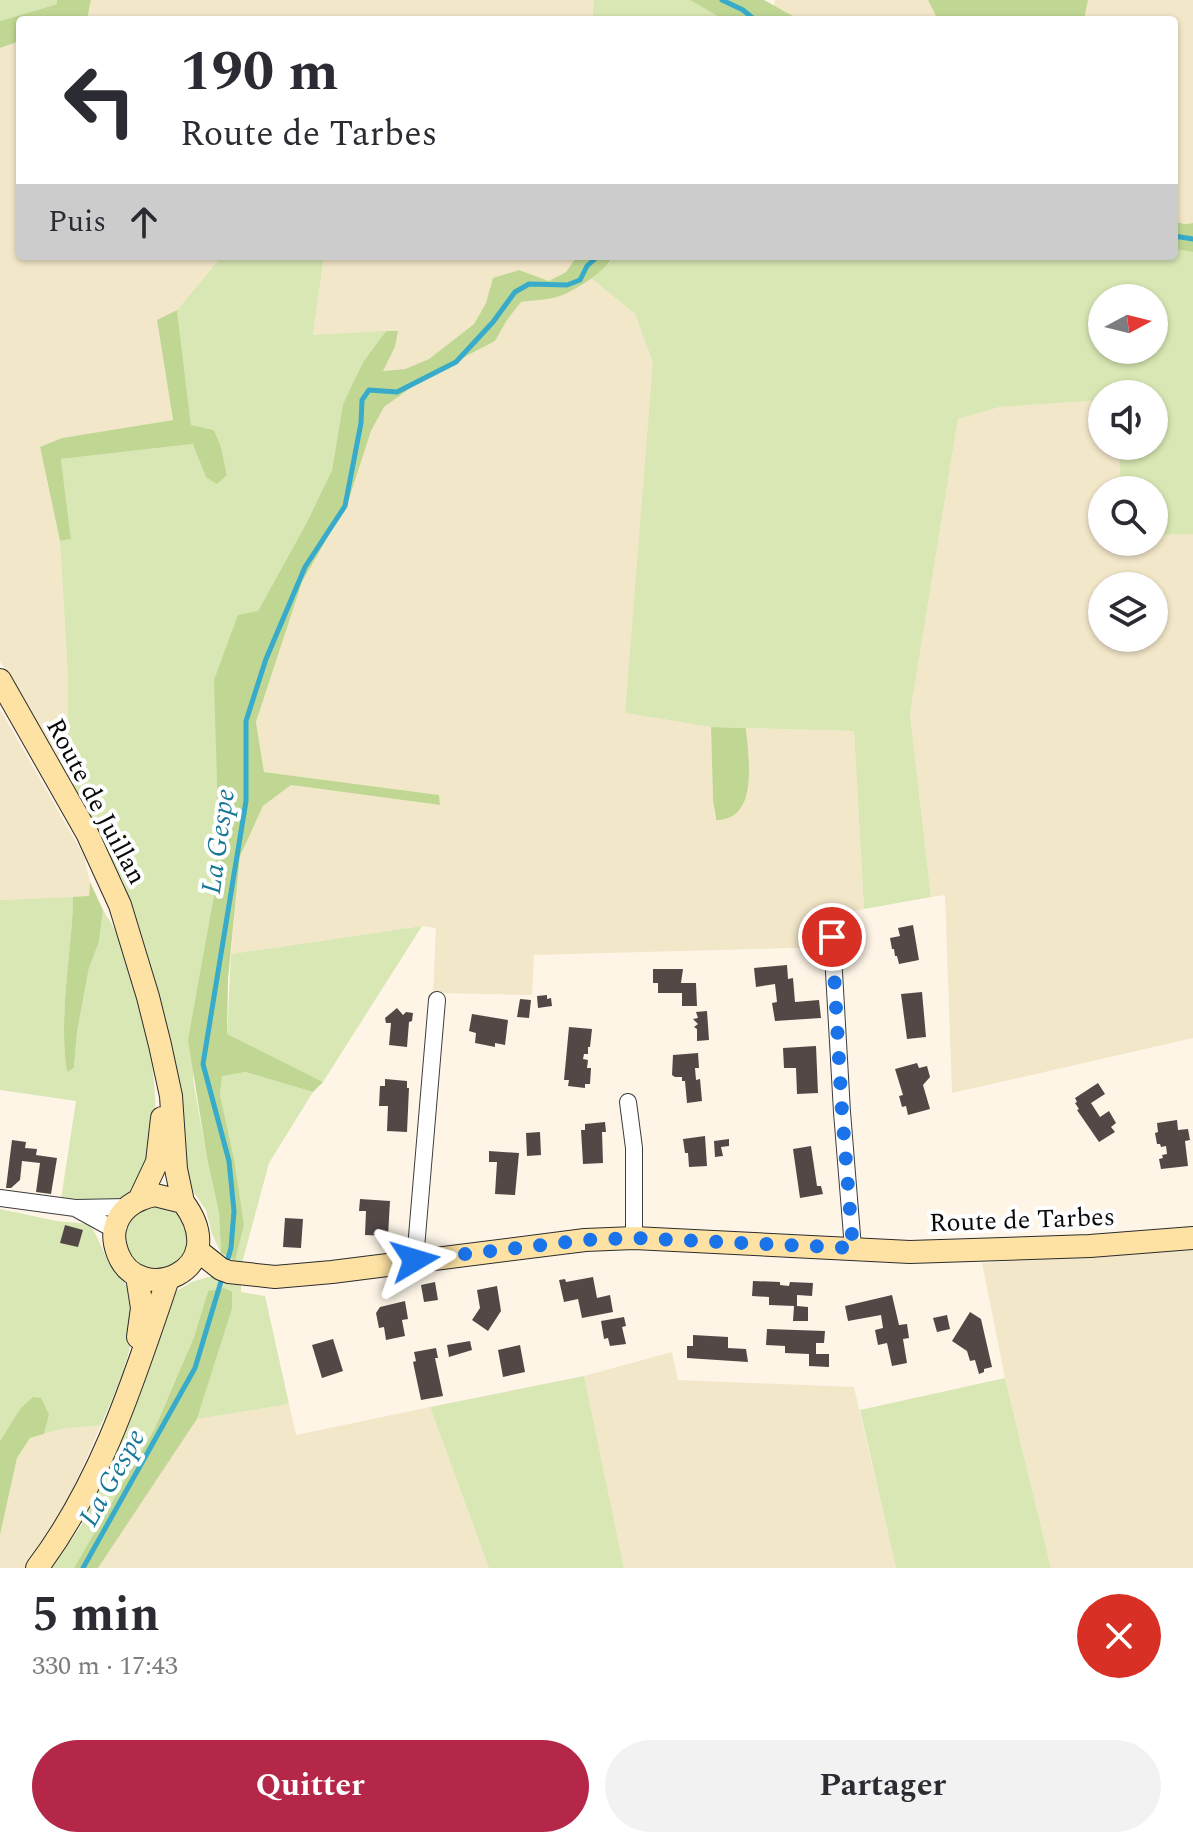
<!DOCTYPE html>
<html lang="fr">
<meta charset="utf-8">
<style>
:root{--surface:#fff;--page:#f2f2f3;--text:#2b2b33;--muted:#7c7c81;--accent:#b52749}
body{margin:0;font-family:Spectral,serif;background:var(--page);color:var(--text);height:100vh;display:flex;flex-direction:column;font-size:30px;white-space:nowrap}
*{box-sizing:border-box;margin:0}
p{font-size:26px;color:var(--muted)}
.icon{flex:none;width:44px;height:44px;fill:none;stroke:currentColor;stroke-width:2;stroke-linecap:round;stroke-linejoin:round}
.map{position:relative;height:1568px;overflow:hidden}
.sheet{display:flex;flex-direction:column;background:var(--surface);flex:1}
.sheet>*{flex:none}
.banner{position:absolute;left:16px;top:16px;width:1162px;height:244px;border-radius:8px;box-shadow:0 2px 6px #0004;background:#fff;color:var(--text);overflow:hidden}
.needle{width:52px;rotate:83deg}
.tools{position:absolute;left:1088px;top:284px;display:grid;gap:16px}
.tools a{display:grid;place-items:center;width:80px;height:80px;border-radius:50%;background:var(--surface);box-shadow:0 2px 6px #0004;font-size:40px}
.pin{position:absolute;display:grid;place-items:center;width:68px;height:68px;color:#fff;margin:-34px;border:4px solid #fff;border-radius:50%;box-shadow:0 2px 8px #0007}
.me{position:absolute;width:88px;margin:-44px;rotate:83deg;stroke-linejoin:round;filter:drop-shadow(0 0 6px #0008)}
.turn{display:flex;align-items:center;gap:28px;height:168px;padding:0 32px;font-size:36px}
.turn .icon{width:104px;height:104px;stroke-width:2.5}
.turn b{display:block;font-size:56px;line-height:68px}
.then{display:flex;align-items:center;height:76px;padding:0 32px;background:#0003;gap:16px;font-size:30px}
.round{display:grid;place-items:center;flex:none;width:84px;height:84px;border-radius:42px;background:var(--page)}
.overview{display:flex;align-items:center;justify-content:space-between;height:136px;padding:0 32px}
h1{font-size:48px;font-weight:700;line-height:60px}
.primary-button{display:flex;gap:16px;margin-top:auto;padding:16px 32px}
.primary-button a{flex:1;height:92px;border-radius:48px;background:var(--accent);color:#fff;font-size:32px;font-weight:700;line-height:92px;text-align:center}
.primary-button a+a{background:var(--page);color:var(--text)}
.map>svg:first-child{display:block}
</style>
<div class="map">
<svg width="1193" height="1568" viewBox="0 0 1193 1568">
<rect width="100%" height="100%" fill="#fef5e7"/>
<path fill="#f3e7c9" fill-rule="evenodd" d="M91 0H594L592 20H87Z
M775 0H928L936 16 940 20H800L774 6Z
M1088 0H1193V223L1186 224 1174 222V20H1084Z
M20 41V256H222L177 310 157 321 173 420 62 438 40 448 60 541 68 678V773L0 661V48Z
M324 256H577L566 272 549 281 519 270 494 278 486 303 474 324 429 359 405 369 383 371 395 347 397 331 313 336Z
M591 278 635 314 654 362 625 713 711 727 713 800 715 820 749 783 746 728 854 731 864 909 825 916 826 947 534 955 532 995 433 993 436 928 422 926 231 954 240 855 263 806 291 785 440 805 438 795 264 772 256 722 302 582 348 502 371 431 384 407 426 377 495 341 507 320 521 302 559 296Z
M1102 400V446H1119L1120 490H1102V542H1154V535L1193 534V1038L952 1093 945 895 931 897 910 714 958 419 1000 407ZM1102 586H1154V638H1102Z
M0 709 84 856 90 882 89 897 0 900Z
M1193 1248V1568H1051L1005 1378 982 1263Z
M672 1352 678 1380 854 1387 896 1568H624L584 1376Z
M289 1404 296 1435 430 1407 489 1568H98L197 1419Z
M101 1425 71 1493 29 1568H0V1535L17 1458 30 1438 62 1429Z"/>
<path fill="#d8e7b3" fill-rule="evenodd" d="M0 0H57V4L0 21Z
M594 0H690L724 20H592Z
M1174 249 1193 252V534L1154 535V490H1120L1119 446H1154V394H1102V400L1000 407 958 419 910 714 931 897 864 909 854 731 711 727 625 713 653 362 635 314 591 278 611 261 613 256H1174ZM1102 298H1154V350H1102Z
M222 256H324L313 335 386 331 363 362 343 404 332 470 307 522 258 611 218 815 215 890 204 956 193 1080 207 1158 219 1213 221 1253 212 1234 206 1210 186 1181 164 1020 124 883 68 773V678L60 541 71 539 61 459 194 444 227 475 221 447 214 430 191 425 177 310Z
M73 897C72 955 58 1014 67 1071L74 1068 77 1032 89 968 99 942 103 910C108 918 114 927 118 937 141 994 172 1113 145 1171 141 1177 138 1187 133 1192 117 1206 81 1200 61 1199L76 1101 0 1090V900Z
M422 926 323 1082 227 1035 231 954Z
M244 1072 313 1092 269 1163 242 1263 235 1261 244 1225 220 1095 222 1075Z
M165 1203 185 1216 188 1254 169 1269C161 1269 151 1270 144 1267 121 1257 118 1221 140 1208 146 1204 158 1204 165 1203Z
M0 1209 57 1221 89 1224C98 1236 102 1250 109 1263 117 1277 127 1281 133 1299 143 1331 114 1395 101 1425L62 1429 44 1434 49 1415 20 1409 0 1441Z
M208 1277H221L241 1285V1292L265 1296 289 1404 197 1419 232 1309 208 1291 194 1337 155 1428 74 1568H51L81 1526 129 1418 171 1294 192 1282Z
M584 1376 624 1568H489L430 1407Z
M1005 1378 1051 1568H896L860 1410Z"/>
<path fill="#bfd793" d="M57 0H91L87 20H20V41L0 48V21L57 4Z
M690 0H764L800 20H724Z
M928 0H1088L1084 20H940L936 16Z
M1174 222 1186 224 1193 223V252L1174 249Z
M577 256H613C606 271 576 290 560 296 549 300 533 300 521 302L507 320 495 341 426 377 384 407 371 431 348 502 302 582 256 722 264 772 439 795 440 805 291 785 263 806 240 856 228 979 227 1034 323 1082 313 1092 245 1072 222 1076 220 1095 234 1160 244 1225 235 1261 221 1253 219 1213 207 1158 188 1040 215 890 218 815 214 680 238 615 258 611 307 522 332 470 343 404 363 362 386 331H398L395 347 383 371 405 369 429 359 474 324 486 303 493 278 519 270 549 281 566 272Z
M177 310 191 425 214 430 221 447 227 475 217 484 206 477 193 444 61 459 71 539 60 541 40 447 62 438 173 420 157 320Z
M711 727 746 728C748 757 760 820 716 820L713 800Z
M90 882 103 910 99 942 89 968 77 1032 74 1068 67 1072C58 1014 72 955 73 897L89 896Z
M224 1288 232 1292V1309L197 1419 98 1568H74L155 1428 194 1337 208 1291Z
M33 1397 41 1398 49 1415 44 1434 30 1438 17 1458 0 1535V1441L20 1409Z"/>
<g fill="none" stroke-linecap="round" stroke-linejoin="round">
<path stroke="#37abc9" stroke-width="5" d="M722 0 743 10 755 20
M1174 236 1193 239
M226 1265 231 1248 234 1211 229 1161 203 1064 246 801V721L266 659 305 567 345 506 361 423 362 400 369 390 397 392 456 362 493 322 515 292 529 284 567 285 580 280 587 266 598 256
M83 1568 195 1368 223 1275"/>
</g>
<path fill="#524947" d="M913 925 919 960 899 964 897 956H895L894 949H892L890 938 900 936 898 928Z
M787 965 788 979 793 978 795 1002 819 1000 821 1018 775 1021 772 1003 777 1002 775 984 756 987 754 968Z
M653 969H683L681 983H696L697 1006H682V993H658V983H653Z
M922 992 926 1037 907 1039 901 994Z
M547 995V999L551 998 552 1006 538 1008 537 996Z
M520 999 531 1000 529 1018 517 1017Z
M397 1008 403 1015 406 1012 413 1013 412 1021 409 1022 407 1047 389 1045 391 1023H386L385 1018Z
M707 1011 709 1040 697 1041V1029L694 1027 698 1024 693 1019 698 1018 696 1012Z
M472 1014 508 1020 505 1045 495 1043V1047L475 1043 476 1033 469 1031Z
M569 1027 592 1029 590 1047H588V1054H584L583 1059 588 1060 587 1068H591L590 1084H585V1088L568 1086 569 1080H564Z
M816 1046 818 1093 797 1094 796 1068H784L783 1048Z
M698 1053 699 1068H695L696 1080 700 1079 702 1101 687 1103 685 1081H682V1077H675L672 1075 673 1055Z
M917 1063 919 1068 927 1066 930 1077 923 1085 930 1109 908 1115 906 1106 902 1107 899 1096 903 1095 895 1069Z
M385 1079 407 1081V1088H409L407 1132 387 1131 388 1106H379L380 1086H385Z
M1098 1083 1105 1094 1091 1103 1100 1117 1109 1111 1116 1123 1111 1127 1115 1132 1099 1142 1077 1110 1079 1109 1075 1103 1077 1102 1075 1098Z
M1177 1120 1178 1130 1188 1129 1190 1140 1185 1141 1188 1166 1161 1169 1159 1159 1163 1158 1162 1155 1167 1154 1166 1146 1161 1147 1160 1144H1157L1155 1133 1158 1132 1157 1123Z
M605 1122 606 1132H602L603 1163 583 1164 581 1130H585V1124Z
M540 1132 541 1155 527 1156 526 1133Z
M705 1136 707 1166 689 1167 688 1153H685L683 1139Z
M729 1139V1146L721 1147 723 1156 715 1157 714 1141Z
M12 1140 26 1142 25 1148 37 1149 36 1155 57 1158 51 1194 36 1192 40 1163 22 1161 20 1180 11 1188H6Z
M811 1146 817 1186H821L823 1194 800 1198 793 1149Z
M489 1151 519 1153 515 1195 495 1194 497 1162H489Z
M360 1199 390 1201 388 1236 365 1235 366 1211H359Z
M285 1218 303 1219 301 1248 283 1247Z
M65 1225 83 1230 78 1247 60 1243Z
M593 1277 597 1298 610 1295 613 1312 582 1318 578 1299 564 1302 559 1280 565 1279 566 1282Z
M753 1281 780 1282V1285L789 1286 790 1282 813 1283 812 1296 797 1295V1306L808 1307V1321H793L794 1306 769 1305V1297L752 1296Z
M435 1282 438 1300 424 1302 421 1285Z
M497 1286 501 1311 488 1331 472 1320 480 1308 477 1290Z
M892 1295 899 1325 907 1324 909 1338 903 1339 907 1363 892 1366 887 1343 878 1345 875 1330 883 1328 881 1315 848 1321 845 1306Z
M405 1301 408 1319 402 1320 405 1336 386 1340 384 1327 379 1328 376 1313 380 1307Z
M970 1312 981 1319 992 1367 984 1369V1372L979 1374 975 1360 970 1361 967 1351 952 1341Z
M947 1315 950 1329 937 1332 933 1318Z
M624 1317 626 1326 622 1327 626 1344 610 1346 608 1338 604 1339 601 1321Z
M767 1329 825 1331 824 1343H816V1354H829V1367L809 1366V1354L785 1353V1346L766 1345Z
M693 1335 728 1337V1348L746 1349 748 1362 687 1358V1346H693Z
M333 1339 343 1371 322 1378 312 1345Z
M470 1341 472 1350 449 1357 447 1345Z
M520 1345 525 1372 503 1377 498 1350Z
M436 1348 438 1358H435L443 1396 421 1400 413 1362 416 1361 414 1352Z"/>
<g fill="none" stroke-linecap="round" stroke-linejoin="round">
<g stroke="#3d3d3d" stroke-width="18">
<path id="street" d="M832 937 842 1112 853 1248
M628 1102 634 1148V1238
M0 1198 75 1208
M115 1230 75 1208 128 1207
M415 1260 437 1000"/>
</g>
<g stroke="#2c2c2c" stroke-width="24">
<path id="secondary" d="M0 680 87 833 120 905 148 997 160 1045 171 1096 176 1169 183 1202
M155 1195 183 1202C235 1271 139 1308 118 1254 115 1246 113 1237 115 1229 119 1209 136 1199 155 1195Z
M140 1198 157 1162 162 1118
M197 1250 221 1269 229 1272 275 1277 332 1272 585 1240 634 1238 910 1252 1090 1246 1193 1238
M137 1276 142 1308 138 1337
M37 1568C102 1482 134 1379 168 1279"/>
</g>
<use href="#street" stroke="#fff" stroke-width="16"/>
<use href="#secondary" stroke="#fde2a4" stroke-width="22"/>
</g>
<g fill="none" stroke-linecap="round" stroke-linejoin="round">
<path stroke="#1a73e8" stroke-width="14" stroke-dasharray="0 25.2" d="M415 1260 585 1240 634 1238 853 1248 842 1112 832 937"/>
</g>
<g text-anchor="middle" stroke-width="8" stroke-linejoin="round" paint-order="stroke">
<g font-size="26" fill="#0a0a0a" stroke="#fff">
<text transform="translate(97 801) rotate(62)" y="9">Route de Juillan</text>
<text transform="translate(1022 1219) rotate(-2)" y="9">Route de Tarbes</text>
</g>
<g font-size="28" font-style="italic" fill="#187897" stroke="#fff">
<text transform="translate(217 841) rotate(-82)" y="10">La Gespe</text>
<text transform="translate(111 1477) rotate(-61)" y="10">La Gespe</text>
</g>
</g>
</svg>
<div class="tools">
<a><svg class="needle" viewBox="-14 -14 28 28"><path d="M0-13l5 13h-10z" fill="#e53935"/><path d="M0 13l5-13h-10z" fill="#7c7c81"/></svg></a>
<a><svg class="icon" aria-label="sound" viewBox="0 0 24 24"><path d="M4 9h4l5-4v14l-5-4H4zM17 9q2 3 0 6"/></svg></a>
<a><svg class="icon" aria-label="search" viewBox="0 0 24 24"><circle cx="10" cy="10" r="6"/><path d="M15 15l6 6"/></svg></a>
<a><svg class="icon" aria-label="layers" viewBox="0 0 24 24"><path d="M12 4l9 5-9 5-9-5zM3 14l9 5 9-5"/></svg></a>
</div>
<div class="pin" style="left:832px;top:937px;background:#d93025"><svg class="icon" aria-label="arrive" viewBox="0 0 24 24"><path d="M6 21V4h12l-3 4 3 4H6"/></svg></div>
<svg class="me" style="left:415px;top:1260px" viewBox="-20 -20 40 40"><path d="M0-17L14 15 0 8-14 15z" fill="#1a73e8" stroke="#fff" stroke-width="4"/></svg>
<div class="banner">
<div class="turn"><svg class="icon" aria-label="left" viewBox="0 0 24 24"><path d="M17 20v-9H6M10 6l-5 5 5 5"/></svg><div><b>190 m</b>Route de Tarbes</div></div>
<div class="then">Puis<svg class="icon" aria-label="ahead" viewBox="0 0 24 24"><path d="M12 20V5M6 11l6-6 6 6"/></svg></div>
</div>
</div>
<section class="sheet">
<div class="overview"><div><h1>5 min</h1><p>330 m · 17:43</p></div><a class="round" style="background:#d93025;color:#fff"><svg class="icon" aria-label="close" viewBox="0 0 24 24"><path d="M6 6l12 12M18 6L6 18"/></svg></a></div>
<div class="primary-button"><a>Quitter</a><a>Partager</a></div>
</section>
